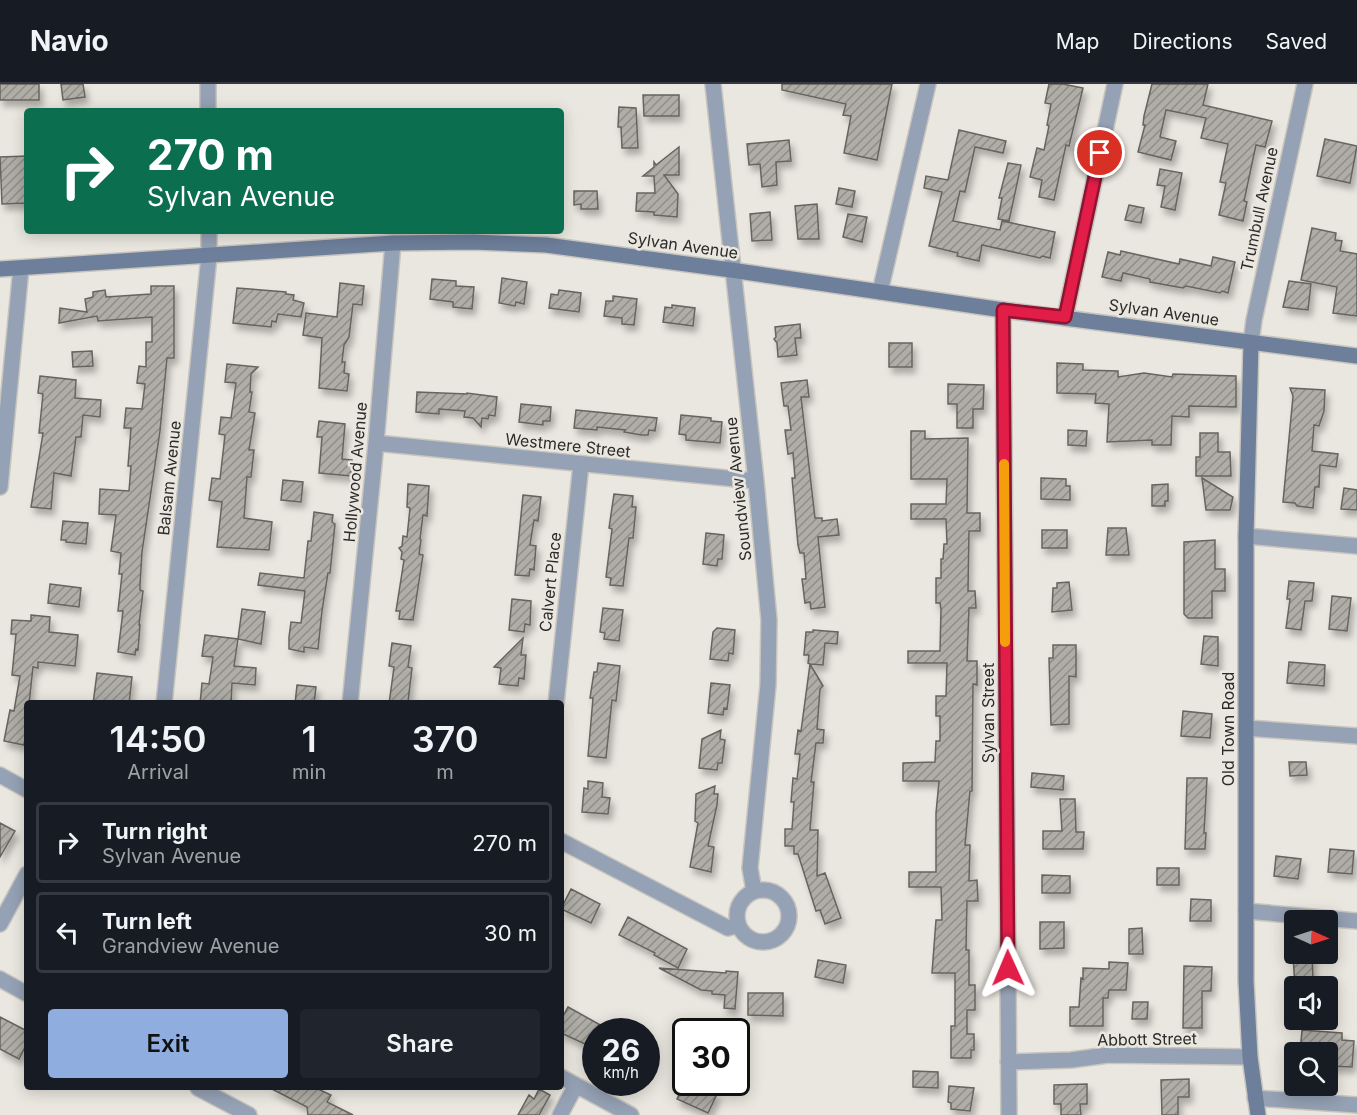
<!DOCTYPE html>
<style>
:root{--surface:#171b24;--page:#20242c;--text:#f1f3f6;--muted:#9ea1a6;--line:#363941;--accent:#8faddf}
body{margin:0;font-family:Inter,sans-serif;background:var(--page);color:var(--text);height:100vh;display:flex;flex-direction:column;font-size:22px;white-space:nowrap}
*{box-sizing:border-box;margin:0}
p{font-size:20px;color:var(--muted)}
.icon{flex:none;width:33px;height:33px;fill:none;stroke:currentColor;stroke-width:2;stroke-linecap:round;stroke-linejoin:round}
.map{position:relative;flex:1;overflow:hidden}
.panel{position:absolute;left:24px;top:616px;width:540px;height:390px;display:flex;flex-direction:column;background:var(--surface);border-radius:6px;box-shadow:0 3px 15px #0003}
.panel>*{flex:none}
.banner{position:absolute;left:24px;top:24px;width:540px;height:126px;border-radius:6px;box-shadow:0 3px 15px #0003;background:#0b6e4f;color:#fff;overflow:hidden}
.needle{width:39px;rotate:93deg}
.fabs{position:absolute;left:1284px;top:826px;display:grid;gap:12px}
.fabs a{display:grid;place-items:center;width:54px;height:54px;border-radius:6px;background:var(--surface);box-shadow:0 3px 15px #0003;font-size:30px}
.speed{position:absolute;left:582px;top:934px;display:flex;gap:12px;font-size:30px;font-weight:700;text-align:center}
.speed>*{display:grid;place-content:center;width:78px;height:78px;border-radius:50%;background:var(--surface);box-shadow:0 3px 15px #0003;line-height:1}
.speed small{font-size:15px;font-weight:400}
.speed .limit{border:3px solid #111;border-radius:9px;background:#fff;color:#111}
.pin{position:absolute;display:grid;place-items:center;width:51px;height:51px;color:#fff;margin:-26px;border:3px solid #fff;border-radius:50%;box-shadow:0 2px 6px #0007}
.me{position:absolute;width:66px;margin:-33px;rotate:359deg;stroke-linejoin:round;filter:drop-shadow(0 0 4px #0008)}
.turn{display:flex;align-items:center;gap:21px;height:126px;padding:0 24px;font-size:27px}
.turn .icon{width:78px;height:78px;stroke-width:2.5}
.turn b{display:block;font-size:42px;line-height:51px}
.eta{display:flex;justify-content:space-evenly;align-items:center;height:102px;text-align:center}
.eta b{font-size:36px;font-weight:600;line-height:42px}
.action{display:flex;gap:12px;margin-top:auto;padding:12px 24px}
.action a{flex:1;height:69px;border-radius:6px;background:var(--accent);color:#111;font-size:24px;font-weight:600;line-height:69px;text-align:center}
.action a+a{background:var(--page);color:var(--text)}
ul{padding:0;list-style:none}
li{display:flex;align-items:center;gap:18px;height:81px;margin:0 12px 9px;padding:0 12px;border:3px solid var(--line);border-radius:6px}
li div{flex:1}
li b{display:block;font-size:22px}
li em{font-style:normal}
header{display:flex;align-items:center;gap:36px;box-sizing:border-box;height:84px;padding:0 30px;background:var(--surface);border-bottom:2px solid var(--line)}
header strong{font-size:28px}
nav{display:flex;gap:33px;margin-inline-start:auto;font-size:21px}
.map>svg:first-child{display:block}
</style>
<header>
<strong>Navio</strong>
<nav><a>Map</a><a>Directions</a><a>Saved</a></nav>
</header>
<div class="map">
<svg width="1357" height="1031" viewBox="0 0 1357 1031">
<defs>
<pattern id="building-hatch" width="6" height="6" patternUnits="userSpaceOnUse" patternTransform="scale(1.5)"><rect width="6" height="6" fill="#afada6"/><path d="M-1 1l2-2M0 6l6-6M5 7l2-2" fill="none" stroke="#8f8d87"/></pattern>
<filter id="shadow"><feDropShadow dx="3.5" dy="6" stdDeviation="3" flood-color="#0004"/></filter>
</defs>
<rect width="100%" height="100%" fill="#eae7e0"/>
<path fill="url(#building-hatch)" stroke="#67645e" stroke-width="1.5" filter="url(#shadow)" d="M0 0H39V16H0Z
M61 0H83L85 13 63 16Z
M782 0H892L877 76 844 69 851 32 843 31 846 20 782 6Z
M1049 0H1063L1083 4 1069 62 1066 61 1054 116 1039 113 1042 96 1030 93 1037 64 1044 66 1049 42 1047 41 1051 20 1045 19Z
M1152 0H1208L1203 21 1272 37 1265 63 1256 61 1244 117 1247 118 1243 137 1219 131 1226 99 1220 98 1228 60 1201 54 1206 34 1166 26 1160 53 1176 57 1171 76 1138 68 1145 41H1143L1144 32Z
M643 11H679V32H644Z
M619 23 636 24 638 64H622L621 43H618Z
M959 46 1006 57 1003 69 975 63 965 108 960 107 953 137 1000 146 1002 137 1055 148 1050 174 1042 172 1040 174 982 161 979 177 957 172 958 169 929 162 942 108 924 104 926 92 948 96Z
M1325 55 1357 62 1350 99 1317 92Z
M789 56 791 77 776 78 777 101 762 103 760 80 749 81 747 60Z
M679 63V91H664L678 110 677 133 654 131V128L636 127 637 109H655L654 92H643L654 83V78L656 81Z
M27 72V119L2 120 0 73Z
M1008 79 1021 81 1009 137 998 135 1002 114H999Z
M1160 85 1182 89 1175 126 1161 123 1165 102 1157 101Z
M839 104 855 107 852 123 836 120Z
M574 107H597L598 125H581V120L574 121Z
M817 120 819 155H798L795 122Z
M1129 121 1144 124 1141 139 1125 136Z
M770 128 772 156 752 157 750 130Z
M848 130 867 133 862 158 843 153Z
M1312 144 1336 149 1335 156 1342 157 1340 167 1357 170V232L1333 229 1337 203 1301 196Z
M1121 167 1179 180 1180 175 1211 182 1213 173 1235 178 1228 209 1222 207 1220 209 1186 202 1183 204 1150 198V195L1123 189 1121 197 1102 193 1108 168 1120 171Z
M502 194 527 198 524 220 516 218 515 222 499 219Z
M432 195 456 197V202L474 203 472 225 453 223V218L430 215Z
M1289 197 1311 200 1308 226 1283 223Z
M340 199 364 202 362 221 353 220 349 253 344 261 342 278H345L344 289 349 290 347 307 319 304 322 254 303 251 306 229 337 233Z
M151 202H174V274H167L160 347 142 468 140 501V506L143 507 139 541H140L138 566 136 565 135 571 118 568 123 527H118L122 490H119L121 469 111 467 116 431 99 430 100 405 129 407 131 382H128L131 344H124L126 324 142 325 145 300 137 299 139 282 146 283V258H152V233L98 237 97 232 59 239 60 224 87 228 85 215 93 213V208L105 206 106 213 151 210Z
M237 204 286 208V210L294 211 293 216 304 219 301 233 278 230 276 238 272 237 271 243 233 239Z
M559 206 581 209 579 228 549 224 551 210 558 211Z
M613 212 637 215 634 241 622 240V234L604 232 606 217H613Z
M672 221 695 224 693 242 663 238 665 223 672 224Z
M800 240 801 254H795L797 271 778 273 777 259 774 255 776 253 775 243Z
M889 259H912V283H889Z
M92 267 93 282 73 283 72 268Z
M1057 279 1083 280V286L1118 287V293L1144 289 1172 293 1173 290 1236 292V323L1189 322V333L1172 332 1171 361H1152V356L1107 358 1109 320 1095 319 1096 310 1057 309Z
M227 280 258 283 251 290 250 308H252L249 328 255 329 249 366H254L251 393H247L244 434 272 438 269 466 217 463 222 418 209 416 212 394 220 395 225 351 219 350 221 333 231 334 236 299 225 298Z
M40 292 76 296 75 314 101 316 100 333 83 331 81 353H76L71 392 54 389 51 425 31 423 43 349H39L43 310 38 309Z
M807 296 809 313H801L815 434H822V437L837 435 839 451 818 453 825 523 811 525 810 518 805 519 802 495H806L804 469H800L798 461 792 394H795L793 369 788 370 785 346H791L788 322H784L781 299Z
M948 300 984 301 983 325H973V344H957V320H948Z
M1290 304 1325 306 1324 327 1319 342 1314 341 1312 367 1338 370 1336 383 1320 381 1319 403H1315L1313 424 1297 422 1295 419 1283 418 1293 312Z
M417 308 467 310V309L497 313 495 332 489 331 488 335 482 334 481 343 473 334 464 333 465 327 439 325V330L416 328Z
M521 320 551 323 550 337H543V341L519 338Z
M576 326 657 334 655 347 649 346 648 351H641L624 348 625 346 597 343V346L574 344Z
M681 331 711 334V337L722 338 720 359 686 356V351L679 350Z
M319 337 345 340 342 375 352 376 351 392 319 389 322 353H317Z
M1068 346 1087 347 1086 362 1068 361Z
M911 347H925V355L968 354 967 429H980V447H969L968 507H975L976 524H969L967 577H977V601L973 600 972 707H970L965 761H970L969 797 977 796 978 817H967L966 866H969V901H975V926H967V950H974V966H971V974H951V942H955V889H932L936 836H942L941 803H909V788H936V729L939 697H903V679L935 678 936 657H940V632H936V612H946L947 579H908V567H940L941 525 940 519H936V494H941V475H943L944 460H947L946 435H911V420H946L947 395H911Z
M1200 349H1218V368H1230L1231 392H1196V373H1200Z
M1041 394 1066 395V402H1070V416L1041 415Z
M1202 394 1233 413 1230 426H1206Z
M283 396 303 398 301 418 281 416Z
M408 400 429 402 427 432 423 431 420 455 421 456 419 470 423 471 413 536 399 535 400 527H396L404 476 401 475 402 468 399 464 402 462 403 452 407 453 410 424 407 423Z
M1168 400V417H1165V422H1152V401Z
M1344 404 1357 406V426L1341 425Z
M614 410 633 412 632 423H636L633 454H629L623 502 610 501 611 494 606 493 612 445 609 444Z
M523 411 541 413 538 437 534 436 530 461 536 462 534 486 530 485 529 492 515 491Z
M314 428 333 431 332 438 335 440 330 489H328L322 527 318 565 304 563V568L289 565V553L291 538 301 539 305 507 258 501 260 489 304 494 308 457H311Z
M63 437 88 439 86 460 66 458V456H61Z
M1108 444H1126L1129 471H1106Z
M1042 446H1067V464H1042Z
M706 449 724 451 722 475H718L717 482 703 480Z
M1215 456V485H1225V507H1212V534H1188L1184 530V458Z
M1289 497 1314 499 1312 517H1305L1301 546 1286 544 1290 515H1287Z
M1069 498 1072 526 1052 528 1053 504H1057V499Z
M50 500 81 504 79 523 48 519Z
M1332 512 1351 514 1347 547 1329 545Z
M512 515 531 517 530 541 525 540 524 548 509 546Z
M603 524 623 526 619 557 604 555 605 549 600 548Z
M242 525 265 528 261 560 238 555Z
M31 531 50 533 49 548 78 551V552L75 582 38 578V584L33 583 29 620H27V644L24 661 4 657 10 626 14 627 20 592 12 591 16 550H11L12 536 31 537Z
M717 544 735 546 733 570 729 569 728 577 710 575 713 548Z
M813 546 838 548 837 560 825 559 823 581 810 580 823 602 820 605 817 645 824 646 823 659H816L811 698H814L810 746H818L817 792 825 789 841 834 825 840 820 826 816 827 798 770H794V762H785V745H792L794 718H791L793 694 797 695 800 670H795L798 646 801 647 810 580 808 579 809 571H804L806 548H813Z
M205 551 238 555 234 582 256 584 255 601 232 599 231 620H200L202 599 209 600 213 573 202 572Z
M1204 552 1218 553V582L1201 580Z
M523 554 521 571H526L524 595 519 594 518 602 499 600 501 584 494 583Z
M392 559 411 562 408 583 412 584 408 618 406 620H389L394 583 389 582Z
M1053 561H1076V593L1069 592V640L1051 641 1049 574H1053Z
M1289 578 1325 581 1324 602 1287 599Z
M598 579 620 582 616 617 612 616 606 674 588 672 593 614H590L594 588H597Z
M97 589 132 593 129 620H93Z
M711 599 730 601 727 625 724 624 723 631 708 629Z
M297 601 316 603 314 620H295Z
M1183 627 1212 630 1210 654 1181 652Z
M721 646 720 655 725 656 722 679H718L717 686 699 684 702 655Z
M1289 678H1306L1307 691 1290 692Z
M1032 689 1064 692 1063 706 1031 703Z
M1187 694H1207L1204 749H1206L1205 765H1185Z
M588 697 603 699 602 713 610 714 608 730 582 728 584 704 588 705Z
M715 702 714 710H718L717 721 708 762 714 763 711 788 690 783 698 739 695 737 696 710Z
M1060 715H1075L1076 748H1084L1083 765H1043V747H1062Z
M0 739 15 747 0 773Z
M1330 765 1354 767 1352 790 1328 788Z
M1276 772 1301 775 1298 795 1274 792Z
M1157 784H1179V801H1157Z
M1042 791 1070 792V809H1042Z
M571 805 600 820 591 839 561 825Z
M1191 815 1211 816V837H1190Z
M628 833 687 865 678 884 654 871 655 869 619 851Z
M1040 838H1064V864L1040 865Z
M1142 844 1143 870H1129V845Z
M1312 870 1313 895H1310V903H1295L1293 871Z
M818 876 846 881 843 899 815 893Z
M1109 878 1128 879 1126 906H1109L1108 914H1103V942H1070V923H1079L1081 894 1083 895V884L1109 885Z
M1184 882 1212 883 1211 907H1202V944H1183Z
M659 884 726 889V887L738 888 735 925 724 924 725 911 712 910V907L701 906Z
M748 909H783V932L748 931Z
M1133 918H1148L1147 935H1132Z
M568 923 613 948H596V965L561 949V936Z
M0 933 27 947V959L19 975 0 965Z
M1302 946 1342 949V956L1354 957 1352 983 1329 982 1328 969H1300Z
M913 987 938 988V1004L913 1003Z
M1189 995V1013H1178V1031H1162L1161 996Z
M686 997V999H695L717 1010 708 1029 677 1015Z
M1087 1000V1020H1080L1081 1031H1061V1020H1054V1001Z
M949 1002 974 1004 970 1027 951 1025V1019L948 1018Z
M270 1004H316L331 1011 327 1018 353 1031H308L307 1023Z
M539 1005 550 1011 539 1031H518L529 1011 534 1015Z"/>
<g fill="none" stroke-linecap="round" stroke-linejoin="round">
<g stroke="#c8c5bf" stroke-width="18">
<path id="street" d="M208 0V27
M713 0 756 397 769 536 768 601 750 784 754 807
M880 208 928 0
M1003 226 1009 1031
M1065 233 1115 0
M1251 259 1254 236 1305 0
M376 359 756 397
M0 403 21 184
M1246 452 1357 462
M164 620 209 172V147
M350 620 376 359 393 159
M556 620 581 380
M1246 644 1357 652
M0 691 27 706
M561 757 728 844 738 841
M737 832a26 26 0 1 1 52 0a26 26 0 1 1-52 0Z
M1246 827 1357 837
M0 840 27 790
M0 895 27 910
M1008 978 1071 976 1108 971 1250 973
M561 993 631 1031
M198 1004 249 1031
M1255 1014 1357 1021
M560 1031 576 1001"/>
</g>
<g stroke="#c8c5bf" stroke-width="18">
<path id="secondary" d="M0 185 393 159 473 158 546 161 731 186 1003 226 1357 272
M1251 259 1246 452V897L1250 973 1258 1031"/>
</g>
<use href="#street" stroke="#95a1b4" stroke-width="15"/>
<use href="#secondary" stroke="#6e7f9b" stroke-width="15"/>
</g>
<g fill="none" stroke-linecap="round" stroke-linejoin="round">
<g stroke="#92132f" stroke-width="15">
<path id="route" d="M1008 884 1003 226 1065 233 1100 69"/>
</g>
<use href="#route" stroke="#e11d48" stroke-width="10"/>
<path stroke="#f59e0b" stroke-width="10" d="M1004 380 1005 558"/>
</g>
<g text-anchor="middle" stroke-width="5" stroke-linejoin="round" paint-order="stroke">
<g font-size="16" fill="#2c2b29" stroke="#eae7e0">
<text transform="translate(1259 125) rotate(-78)" y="6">Trumbull Avenue</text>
<text transform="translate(683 161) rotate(8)" y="6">Sylvan Avenue</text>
<text transform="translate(1164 228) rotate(8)" y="6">Sylvan Avenue</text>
<text transform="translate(568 361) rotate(6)" y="6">Westmere Street</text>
<text transform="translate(355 388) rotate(-85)" y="6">Hollywood Avenue</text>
<text transform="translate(169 394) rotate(-84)" y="6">Balsam Avenue</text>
<text transform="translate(738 405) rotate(-96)" y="6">Soundview Avenue</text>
<text transform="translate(550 498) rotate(-84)" y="6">Calvert Place</text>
<text transform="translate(988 629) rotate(-90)" y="6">Sylvan Street</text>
<text transform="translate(1228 645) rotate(-90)" y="6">Old Town Road</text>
<text transform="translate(1147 955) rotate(-1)" y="6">Abbott Street</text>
</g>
</g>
</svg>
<div class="fabs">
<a><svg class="needle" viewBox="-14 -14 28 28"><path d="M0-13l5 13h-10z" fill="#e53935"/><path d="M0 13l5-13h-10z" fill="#9ea1a6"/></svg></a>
<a><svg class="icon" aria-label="sound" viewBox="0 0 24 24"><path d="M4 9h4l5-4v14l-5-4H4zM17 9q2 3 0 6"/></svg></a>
<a><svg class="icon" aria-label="search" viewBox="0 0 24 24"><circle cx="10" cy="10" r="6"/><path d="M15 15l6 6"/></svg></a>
</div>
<div class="speed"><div>26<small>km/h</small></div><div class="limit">30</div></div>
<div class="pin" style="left:1100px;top:69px;background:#d93025"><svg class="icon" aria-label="arrive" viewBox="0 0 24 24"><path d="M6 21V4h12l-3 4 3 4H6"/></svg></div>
<svg class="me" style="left:1008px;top:884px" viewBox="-20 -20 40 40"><path d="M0-17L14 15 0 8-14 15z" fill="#e11d48" stroke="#fff" stroke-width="4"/></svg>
<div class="banner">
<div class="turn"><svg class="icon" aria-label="right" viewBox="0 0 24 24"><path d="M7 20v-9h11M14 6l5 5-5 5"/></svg><div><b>270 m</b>Sylvan Avenue</div></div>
</div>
<section class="panel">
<div class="eta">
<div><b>14:50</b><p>Arrival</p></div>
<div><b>1</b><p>min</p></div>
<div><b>370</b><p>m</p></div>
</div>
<ul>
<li><svg class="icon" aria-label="right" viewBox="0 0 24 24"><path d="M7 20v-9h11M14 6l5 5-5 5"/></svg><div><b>Turn right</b><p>Sylvan Avenue</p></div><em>270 m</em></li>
<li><svg class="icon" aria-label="left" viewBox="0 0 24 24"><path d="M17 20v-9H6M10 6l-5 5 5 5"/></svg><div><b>Turn left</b><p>Grandview Avenue</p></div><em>30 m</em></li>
</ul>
<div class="action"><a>Exit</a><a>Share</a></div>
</section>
</div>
